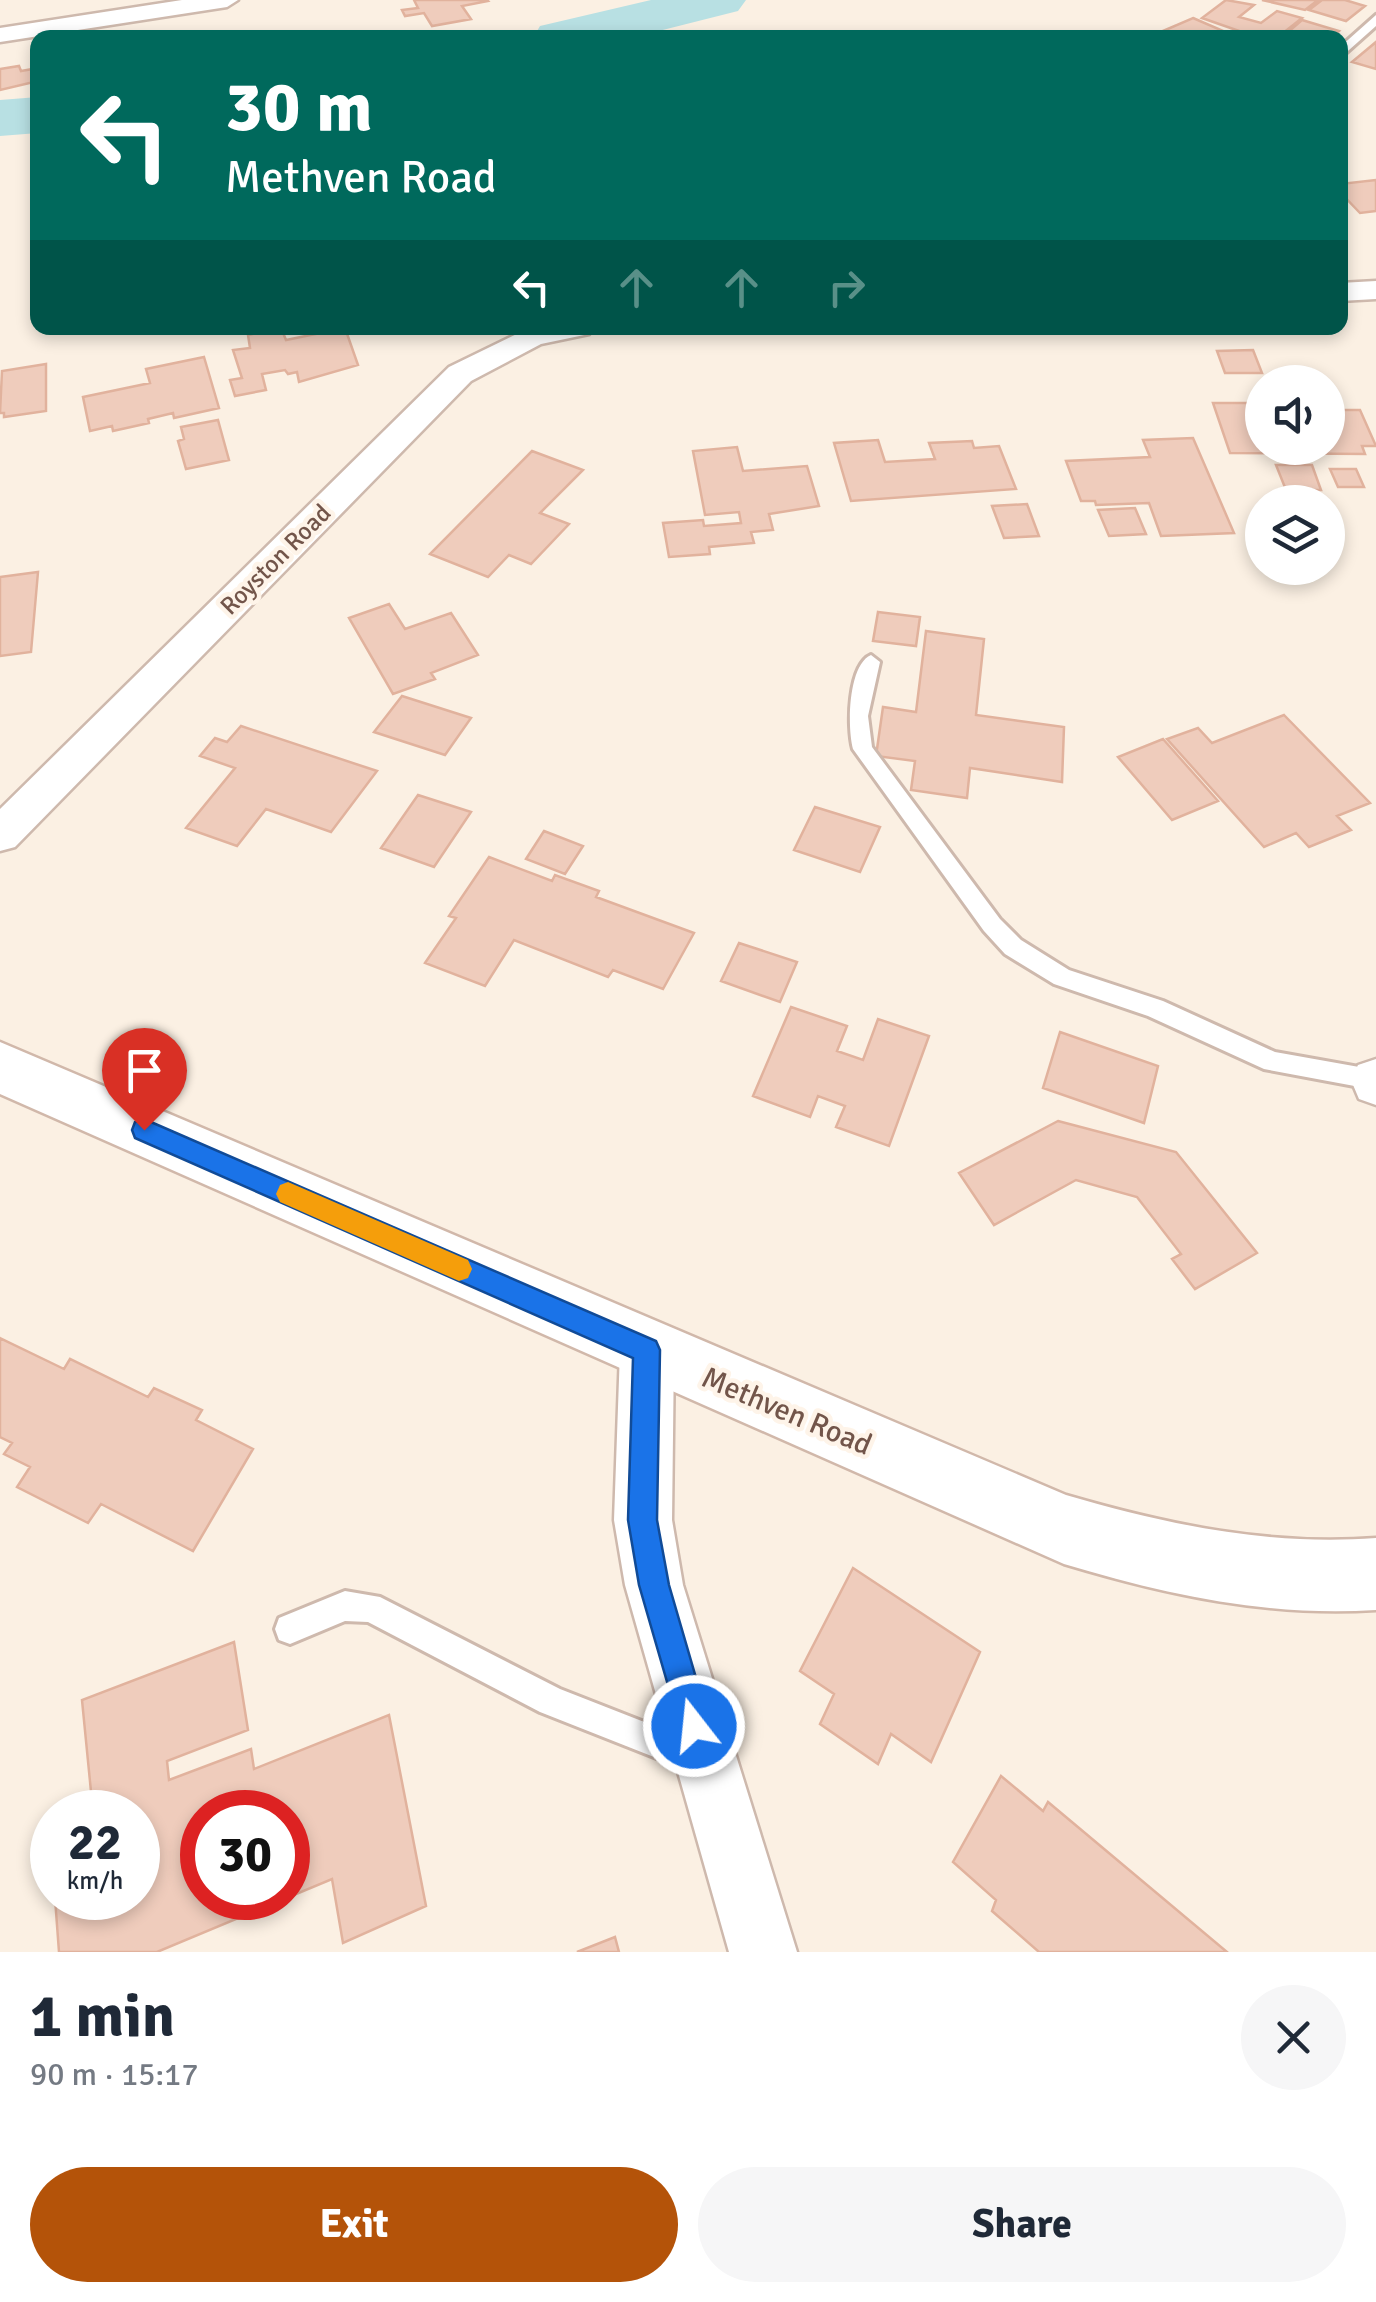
<!DOCTYPE html>
<meta charset="utf-8">
<style>
:root{--surface:#fff;--page:#f6f6f7;--text:#1f2937;--muted:#747a83;--accent:#b45309}
body{margin:0;font-family:Signika,sans-serif;background:var(--page);color:var(--text);height:100vh;display:flex;flex-direction:column;font-size:38px;white-space:nowrap}
*{box-sizing:border-box;margin:0}
p{font-size:32px;color:var(--muted)}
.icon{flex:none;width:55px;height:55px;fill:none;stroke:currentColor;stroke-width:2;stroke-linecap:round;stroke-linejoin:round}
.map{position:relative;height:1952px;overflow:hidden}
.panel{display:flex;flex-direction:column;background:var(--surface);flex:1}
.panel>*{flex:none}
.top-card{position:absolute;left:30px;top:30px;width:1318px;height:305px;border-radius:20px;box-shadow:0 5px 15px #0003;background:#00695c;color:#fff;overflow:hidden}
.controls{position:absolute;left:1245px;top:365px;display:grid;gap:20px}
.controls a{display:grid;place-items:center;width:100px;height:100px;border-radius:50%;background:var(--surface);box-shadow:0 5px 15px #0003;font-size:50px}
.speed{position:absolute;left:30px;top:1790px;display:flex;gap:20px;font-size:50px;font-weight:700;text-align:center}
.speed>*{display:grid;place-content:center;width:130px;height:130px;border-radius:50%;background:var(--surface);box-shadow:0 5px 15px #0003;line-height:1}
.speed small{font-size:25px;font-weight:400}
.speed .limit{border:15px solid #d22;background:#fff;color:#111}
.pin{position:absolute;display:grid;place-items:center;width:85px;height:85px;color:#fff;margin:-102px -42px;border-radius:50% 50% 50% 0;rotate:-45deg;box-shadow:0 0 10px #0007}
.pin .icon{rotate:45deg}
.me{position:absolute;width:110px;margin:-55px;rotate:344deg;stroke-linejoin:round;filter:drop-shadow(0 0 8px #0008)}
.turn{display:flex;align-items:center;gap:35px;height:210px;padding:0 30px;font-size:45px}
.turn .icon{width:130px;height:130px;stroke-width:2.5}
.turn b{display:block;font-size:70px;line-height:85px}
.lanes{display:flex;align-items:center;height:95px;padding:0 30px;background:#0003;justify-content:center;gap:50px;direction:ltr}
.lanes .off{opacity:.35}
.round{display:grid;place-items:center;flex:none;width:105px;height:105px;border-radius:52px;background:var(--page)}
.head{display:flex;align-items:center;justify-content:space-between;height:170px;padding:0 30px}
h1{font-size:60px;font-weight:800;line-height:75px}
.action{display:flex;gap:20px;margin-top:auto;padding:20px 30px}
.action a{flex:1;height:115px;border-radius:60px;background:var(--accent);color:#fff;font-size:40px;font-weight:800;line-height:115px;text-align:center}
.action a+a{background:var(--page);color:var(--text)}
.map>svg:first-child{display:block}
</style>
<div class="map">
<svg width="1376" height="1952" viewBox="0 0 1376 1952">
<rect width="100%" height="100%" fill="#fbf0e3"/>
<g fill="none" stroke-linecap="round" stroke-linejoin="round">
<path fill="#b8e0e3" fill-rule="evenodd" d="M651 0H746L738 11 631 38H533L540 26Z
M38 97V133L0 136V100Z"/>
</g>
<path fill="#efccbc" stroke="#e1b29d" stroke-width="2.5" fill-rule="evenodd" d="M414 0H487L488 1 462 6 471 19 432 26 424 13 405 16 402 10 418 8Z
M1226 0 1254 5 1239 17 1261 23 1277 11 1302 18 1283 33 1297 38H1259L1202 18Z
M1262 0H1318L1305 10Z
M1322 0H1345L1365 6 1346 21 1309 10Z
M1193 18 1221 30 1205 38 1156 34Z
M1302 20 1339 31 1331 38H1303L1287 33Z
M1376 42V69L1352 62Z
M19 66 21 71 38 68V81L0 90V69Z
M1376 180V211L1360 213 1340 192V184Z
M281 328 286 340 345 328 358 365 299 382 297 372 288 374 285 370 262 374 266 390 235 396 230 380 242 378 233 350 250 348 248 335Z
M1253 350 1262 373H1225L1217 351Z
M204 357 219 408 174 418 173 413 148 419 149 423 113 431 112 426 90 431 83 397 150 383 146 369Z
M46 364V411L4 417V413H0L2 371Z
M1213 403H1262V448H1328V410H1360L1376 446H1362L1365 454 1230 453Z
M218 420 229 460 186 469 178 441 184 439 181 427Z
M1193 438 1234 533 1161 536 1149 503 1096 505 1095 501H1081L1066 461 1150 457 1143 440Z
M878 440 885 462 935 459 929 443 972 441 974 448 999 446 1016 489 851 501 834 443Z
M737 447 743 471 807 466 819 506 769 514 773 530 751 532 754 543 709 547 710 554 669 557 663 523 703 520 704 526 741 523 739 512 705 515 693 451Z
M532 451 583 470 540 513 569 524 531 564 509 555 488 577 430 554Z
M1276 465H1312L1321 490H1286Z
M1330 469H1356L1364 487H1338Z
M1027 504 1039 536 1004 538 992 506Z
M1135 508 1146 534 1109 536 1098 510Z
M38 572 31 652 0 656V577Z
M389 604 405 629 451 613 478 655 431 673 435 679 393 694 349 618Z
M878 612 920 617 916 646 873 641Z
M926 631 984 639 976 715 1064 727 1062 782 970 768 967 798 911 790 915 761 876 756 883 707 916 712Z
M402 696 471 718 445 755 374 732Z
M1284 715 1370 803 1337 816 1351 830 1309 847 1296 833 1264 847 1167 739 1198 728 1212 743Z
M241 726 377 771 331 832 266 809 237 846 186 828 235 768 200 756 215 738 227 742Z
M1163 739 1218 801 1172 820 1118 757Z
M418 795 471 812 434 867 381 848Z
M815 807 880 827 860 872 794 850Z
M544 831 583 846 565 874 526 859Z
M489 857 552 881 555 875 599 891 596 897 694 933 663 989 613 970 608 977 514 940 485 986 425 963 456 918 449 916Z
M739 943 797 962 780 1002 721 981Z
M791 1007 847 1026 837 1051 863 1060 878 1019 929 1036 889 1146 836 1127 845 1106 818 1096 810 1117 753 1096Z
M1060 1032 1158 1066 1144 1123 1043 1088Z
M1058 1121 1176 1152 1257 1253 1195 1289 1172 1259 1181 1254 1137 1197 1076 1180 994 1225 959 1173Z
M0 1338 64 1369 70 1359 148 1397 154 1388 202 1410 196 1420 253 1449 193 1551 101 1504 88 1523 17 1487 30 1467 4 1454 12 1443 0 1437Z
M853 1568 980 1652 931 1762 891 1734 878 1764 820 1724 834 1694 800 1671Z
M234 1642 248 1730 167 1761 169 1780 251 1749 254 1769 389 1715 426 1906 343 1943 332 1879 157 1952H59L55 1898H138V1812H93L82 1700ZM202 1812H288V1898H202Z
M1001 1776 1043 1811 1048 1802 1227 1952H1039L992 1911 996 1900 953 1862Z
M615 1937 619 1952H577Z"/>
<g fill="none" stroke-linecap="round" stroke-linejoin="round">
<g stroke="#ceb9ad" stroke-width="6">
<path id="lane" d="M1376 15V26L1340 58V47Z
M871 655 880 662 868 716 872 747 1000 919 1021 940 1069 970 1163 1001 1275 1052 1376 1070V1090L1264 1069 1148 1016 1054 984 1005 954 984 931 853 749C847 727 848 665 871 655Z
M345 1591 380 1597 560 1689 708 1747 713 1758 708 1769 697 1774 540 1712 368 1622 345 1621 290 1644 279 1640 275 1629 279 1618Z"/>
</g>
<g stroke="#ceb9ad" stroke-width="5">
<path id="street" d="M182 0H238L227 7 0 42V28Z
M1376 281V299L1340 301V283Z
M529 328H593L589 334 541 344 471 381 15 847 0 851V809L449 367Z
M1376 1059V1105L1359 1099 1351 1080 1358 1065Z
M647 1324 666 1332 674 1351 672 1520 683 1585 797 1952H729L625 1585 614 1520 620 1351 628 1332Z"/>
</g>
<g stroke="#d1b8aa" stroke-width="5">
<path id="secondary" d="M0 1042 1066 1495C1169 1525 1269 1546 1376 1538V1610C1268 1617 1167 1595 1064 1564L0 1094Z"/>
</g>
<use href="#lane" fill="#fff" fill-rule="evenodd"/>
<use href="#street" fill="#fff" fill-rule="evenodd"/>
<use href="#secondary" fill="#fff" fill-rule="evenodd"/>
</g>
<path fill="#1a73e8" stroke="#114b97" stroke-width="2.5" d="M144 1119 656 1341 660 1350 657 1520 669 1585 710 1726 706 1737 694 1741 683 1737 639 1585 628 1520 633 1358 135 1138 132 1130 135 1122Z"/>
<path fill="#f59e0b" d="M288 1182 468 1260 472 1269 468 1278 459 1281 280 1202 276 1194 280 1185Z"/>
<g text-anchor="middle" stroke-width="9" stroke-linejoin="round" paint-order="stroke">
<g font-size="25" fill="#72554a" stroke="#fef4e9">
<text transform="translate(275 559) rotate(-45)" y="9">Royston Road</text>
</g>
<g font-size="30" fill="#72554a" stroke="#fef4e9">
<text transform="translate(787 1411) rotate(23)" y="10">Methven Road</text>
</g>
</g>
</svg>
<div class="controls">
<a><svg class="icon" aria-label="sound" viewBox="0 0 24 24"><path d="M4 9h4l5-4v14l-5-4H4zM17 9q2 3 0 6"/></svg></a>
<a><svg class="icon" aria-label="layers" viewBox="0 0 24 24"><path d="M12 4l9 5-9 5-9-5zM3 14l9 5 9-5"/></svg></a>
</div>
<div class="speed"><div>22<small>km/h</small></div><div class="limit">30</div></div>
<div class="pin" style="left:144px;top:1130px;background:#d93025"><svg class="icon" aria-label="arrive" viewBox="0 0 24 24"><path d="M6 21V4h12l-3 4 3 4H6"/></svg></div>
<svg class="me" style="left:694px;top:1726px" viewBox="-20 -20 40 40"><circle r="17" fill="#1a73e8" stroke="#fff" stroke-width="3"/><path d="M0-11L8 9 0 5-8 9z" fill="#fff"/></svg>
<div class="top-card">
<div class="turn"><svg class="icon" aria-label="left" viewBox="0 0 24 24"><path d="M17 20v-9H6M10 6l-5 5 5 5"/></svg><div><b>30 m</b>Methven Road</div></div>
<div class="lanes"><svg class="icon" aria-label="left" viewBox="0 0 24 24"><path d="M17 20v-9H6M10 6l-5 5 5 5"/></svg><svg class="icon off" aria-label="ahead" viewBox="0 0 24 24"><path d="M12 20V5M6 11l6-6 6 6"/></svg><svg class="icon off" aria-label="ahead" viewBox="0 0 24 24"><path d="M12 20V5M6 11l6-6 6 6"/></svg><svg class="icon off" aria-label="right" viewBox="0 0 24 24"><path d="M7 20v-9h11M14 6l5 5-5 5"/></svg></div>
</div>
</div>
<section class="panel">
<div class="head"><div><h1>1 min</h1><p>90 m · 15:17</p></div><a class="round"><svg class="icon" aria-label="close" viewBox="0 0 24 24"><path d="M6 6l12 12M18 6L6 18"/></svg></a></div>
<div class="action"><a>Exit</a><a>Share</a></div>
</section>
